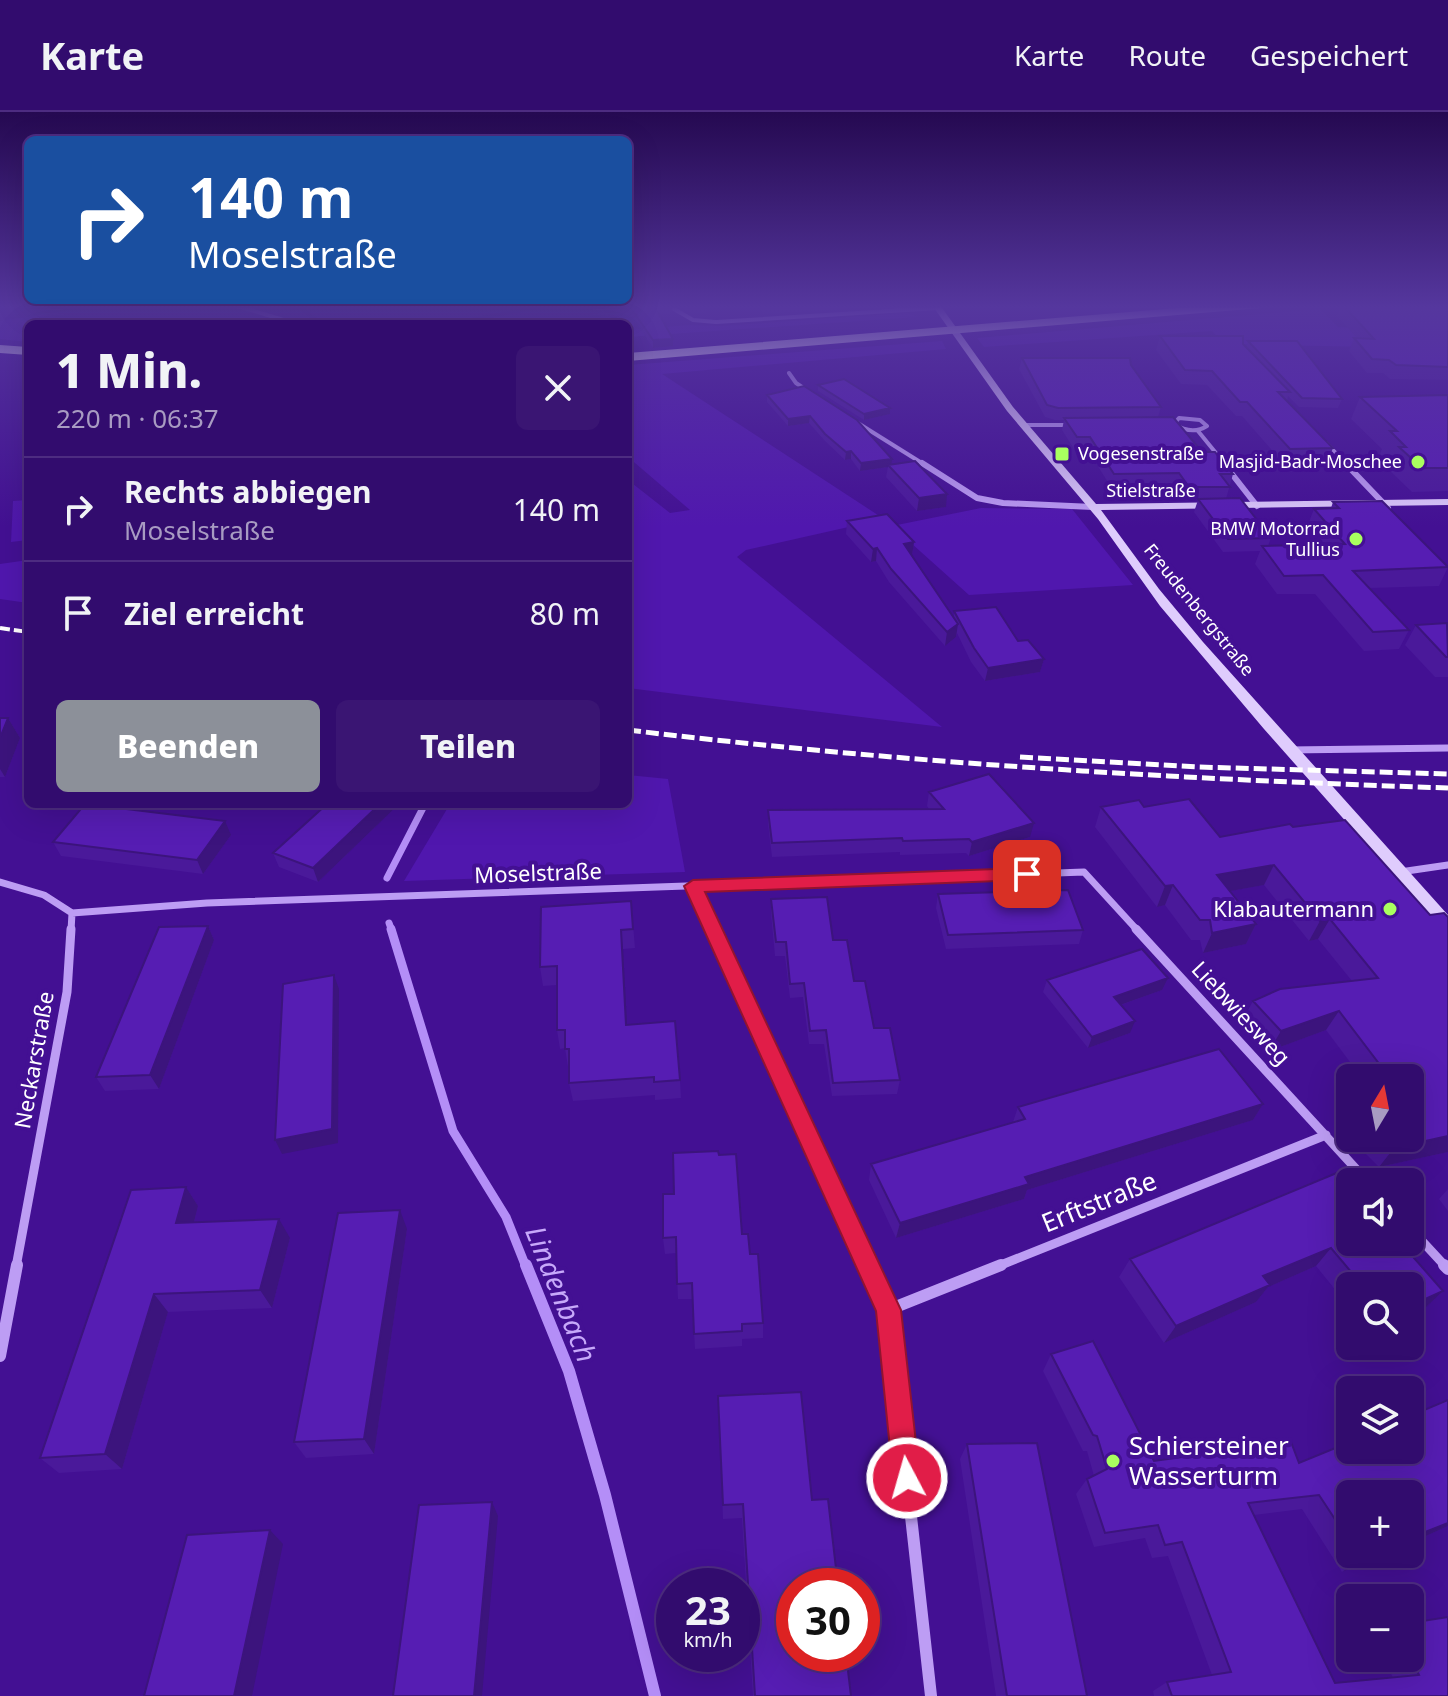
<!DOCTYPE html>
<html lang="de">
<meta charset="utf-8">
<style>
:root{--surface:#320c6e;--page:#3a1573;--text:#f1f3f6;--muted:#a89bc2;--line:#4d2c81;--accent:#8c9099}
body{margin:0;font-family:"Noto Sans",sans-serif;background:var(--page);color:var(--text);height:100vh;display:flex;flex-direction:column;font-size:30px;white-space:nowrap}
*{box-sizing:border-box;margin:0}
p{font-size:26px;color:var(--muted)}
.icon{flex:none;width:44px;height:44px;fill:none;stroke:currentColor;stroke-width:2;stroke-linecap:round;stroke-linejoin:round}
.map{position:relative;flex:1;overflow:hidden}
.sheet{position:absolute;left:24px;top:208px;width:608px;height:488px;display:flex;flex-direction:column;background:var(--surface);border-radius:12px;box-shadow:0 8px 32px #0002,0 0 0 2px var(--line)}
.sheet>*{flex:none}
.hud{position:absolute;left:24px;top:24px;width:608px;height:168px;border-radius:12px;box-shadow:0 8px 32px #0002,0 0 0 2px var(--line);background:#1a4fa0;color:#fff;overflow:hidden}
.needle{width:52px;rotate:10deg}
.buttons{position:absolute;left:1336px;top:952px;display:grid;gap:16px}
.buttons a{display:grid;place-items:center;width:88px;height:88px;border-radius:12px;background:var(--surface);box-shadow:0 8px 32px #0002,0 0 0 2px var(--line);font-size:40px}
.speed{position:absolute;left:656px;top:1456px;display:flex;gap:16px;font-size:40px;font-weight:700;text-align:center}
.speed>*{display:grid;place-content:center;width:104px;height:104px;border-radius:50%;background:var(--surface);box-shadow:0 8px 32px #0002,0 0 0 2px var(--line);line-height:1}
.speed small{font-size:20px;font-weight:400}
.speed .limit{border:12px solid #d22;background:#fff;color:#111}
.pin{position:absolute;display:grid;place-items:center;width:68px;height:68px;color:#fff;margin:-34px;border-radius:16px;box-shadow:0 4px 12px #0006}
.me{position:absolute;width:88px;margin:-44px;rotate:354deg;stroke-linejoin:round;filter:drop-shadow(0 0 6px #0008)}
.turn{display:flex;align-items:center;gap:28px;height:168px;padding:0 32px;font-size:36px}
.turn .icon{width:104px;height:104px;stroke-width:2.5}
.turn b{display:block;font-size:56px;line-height:68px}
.round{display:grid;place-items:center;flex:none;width:84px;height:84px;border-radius:12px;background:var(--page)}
.summary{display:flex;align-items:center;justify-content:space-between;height:136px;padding:0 32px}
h1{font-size:48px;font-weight:800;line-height:60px}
.action{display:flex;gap:16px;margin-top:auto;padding:16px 32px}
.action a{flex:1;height:92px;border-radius:12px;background:var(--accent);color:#fff;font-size:32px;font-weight:800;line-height:92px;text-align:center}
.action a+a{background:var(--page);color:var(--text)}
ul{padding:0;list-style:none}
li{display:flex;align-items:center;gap:24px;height:104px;padding:0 32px;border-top:2px solid var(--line)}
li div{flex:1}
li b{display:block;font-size:30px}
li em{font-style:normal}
header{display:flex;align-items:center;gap:48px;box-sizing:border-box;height:112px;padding:0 40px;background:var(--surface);border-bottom:2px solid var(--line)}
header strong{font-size:38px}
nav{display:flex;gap:44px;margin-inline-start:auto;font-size:28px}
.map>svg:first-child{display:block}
</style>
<header>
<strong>Karte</strong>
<nav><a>Karte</a><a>Route</a><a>Gespeichert</a></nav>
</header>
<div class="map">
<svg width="1448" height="1584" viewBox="0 0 1448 1584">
<rect width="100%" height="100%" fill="#431093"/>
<path fill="#5017ae" d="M102 193H294L318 212H28V230L0 227V209Z
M300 193H524L528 195 441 212H325Z
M559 193H597L618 212H458Z
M1320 197 1338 215 1357 216 1374 235 1225 232 1212 219 984 235 977 226Z
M907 201 918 205 628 225V218L689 213 720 214Z
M942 229 946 237 662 262 884 407 746 438 737 445 942 615 628 576V368L670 401 690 398 628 345V253Z
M28 388V428L11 430 13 389Z
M981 396 1072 397 1133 473 969 483 892 414Z
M28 448V491L0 487V452Z
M628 663 668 667 685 760 404 769 450 692H628Z"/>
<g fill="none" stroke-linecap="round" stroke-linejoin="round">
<path stroke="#b48ef7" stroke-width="4" d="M234 193 297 212"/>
<path stroke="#b48ef7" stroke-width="7" d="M387 766 425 692
M389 811 392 819"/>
<path stroke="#b48ef7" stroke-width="9" d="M391 817 453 1019 506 1105 526 1155"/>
<path stroke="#b48ef7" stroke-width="12" d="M526 1153 569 1259 605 1383 655 1584"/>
<path stroke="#bd9df4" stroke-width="4" d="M667 193 693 208 716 210 938 196
M789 261 796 271 808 279
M1179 306 1200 308 1207 314C1196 321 1185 319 1174 312Z
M853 308 925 353
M1022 313H1073
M1198 319 1220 346
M1326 331 1347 353"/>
<path stroke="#bd9df4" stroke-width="6" d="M922 351 977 386 1003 391 1093 395
M1345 351 1388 396
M1228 357 1257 394"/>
<path stroke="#bd9df4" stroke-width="7" d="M1289 638 1448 636
M1400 760 1448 753
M0 770 44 783 72 801 207 791 1084 760 1138 819
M693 774 714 819
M71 819 72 801"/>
<path stroke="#bd9df4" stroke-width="9" d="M713 817 868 1155
M1136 817 1368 1070
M1410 1116 1446 1155
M16 1155 67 880 71 817
M996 1155 1326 1023"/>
<path stroke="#bd9df4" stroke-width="12" d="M867 1153 888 1198 931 1584
M1444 1153 1448 1157
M888 1198 1001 1153
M0 1244 17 1153"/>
<path fill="#dfccfd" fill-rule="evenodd" d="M932 193H940L1013 295 1096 392 1448 387V393L1101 398 1159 477 1203 530 1448 803V820L1442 818 1264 617 1160 494 1098 407 1007 299Z"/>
<path fill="#fff" fill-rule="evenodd" d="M1215 193H1267L1261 196 628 249V241Z
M0 233 28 235V243L0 241Z"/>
<path stroke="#fff" stroke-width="4" stroke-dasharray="10 4" stroke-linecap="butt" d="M0 516 28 520"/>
<path stroke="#fff" stroke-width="5" stroke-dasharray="13 5" stroke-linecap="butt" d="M628 618C901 651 1174 667 1448 676
M1020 645 1199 655 1448 662"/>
</g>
<path fill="#4a199a" d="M625 193H670L672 195V202H659L673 227V234L653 236Z
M677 193H705L706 201H692Z
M760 193H902L763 202Z
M1341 193 1448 194V268L1390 267 1383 261H1367L1349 239 1354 226H1357L1337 204Z
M1160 224 1243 232 1246 235 1248 229 1342 287 1338 296 1299 295 1288 284 1287 289 1333 336 1327 351 1284 352 1242 304H1236L1207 273 1181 272 1156 238Z
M1022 246 1131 253 1161 295 1158 305 1202 340 1233 362 1226 387 1271 426 1268 434 1322 432 1307 415 1314 397 1331 396 1333 390 1448 455 1439 474 1370 476 1409 518 1399 537 1364 539 1315 482H1277L1255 452 1260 439 1223 440 1194 400 1198 388H1185L1175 373 1111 375 1087 337H1074L1062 318 1064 308H1055L1045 305 1019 257Z
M818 273 890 302 864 308 818 279Z
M804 274 891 352 946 395 917 399 886 365 888 355 860 359 851 347 845 348 825 329 809 311 788 314 767 290V283Z
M1448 283V379L1412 380 1389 358 1391 353 1380 342 1382 337 1351 307 1360 285Z
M847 409 914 430 912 443 954 505V499L1018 529 1044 547 1040 560 985 569 971 550 957 521 956 525 945 534 889 470 876 449 871 450 846 422Z
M1448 512V565H1435L1405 533 1416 513Z
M0 605 8 606 20 626 5 665H0Z
M929 680 1030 725 969 744 966 741 900 743V740L772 745 768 712V698L929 697 927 694Z
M399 692 318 770 279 755 273 741Z
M1101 695H1144L1220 725 1345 708 1448 1040 1379 1055 1352 1028 1353 1026H1410V966H1362L1326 918 1269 939 1242 909 1253 889 1352 869 1318 827 1309 829 1264 773 1230 779 1256 812 1246 832 1203 841 1200 828H1191L1165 793 1157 795 1095 715Z
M231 723 203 762 61 744 53 730Z
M938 782 1083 818 1079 832 946 837 936 796Z
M771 787 833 828 854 869 874 916 900 968 897 982 832 984 824 932H809L803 885 790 886 785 844H775L771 801Z
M631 789 635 836 623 837 627 913 680 968 681 986 655 988V983L573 989 569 971V955H568L565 936 560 937 557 918V873L543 874 540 855Z
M208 814 214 828 159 977 105 979 96 965Z
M1047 868 1162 878 1121 893 1130 921 1088 936 1043 880Z
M1263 992 1253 1008 1027 1078 1024 1087 896 1126 869 1068 871 1052 1013 1010 1018 995Z
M719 1043 742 1122 750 1142 763 1211V1226L742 1227V1234L695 1237 692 1187H678L676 1141 665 1142 663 1126 674 1082Z
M1339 1060 1443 1179 1425 1196 1410 1174H1350V1196L1316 1154 1268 1175 1256 1190 1164 1231 1119 1165 1130 1147Z
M186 1075 198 1094 194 1111 290 1126 272 1196 168 1200 122 1357 59 1361 40 1346Z
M1448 1077V1099L1439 1087Z
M407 1117 374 1342 306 1346 294 1330Z
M1093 1229 1154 1349 1291 1330 1299 1351 1350 1330V1338H1410V1304L1448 1288V1414L1410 1431V1382H1350V1442H1385L1342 1460 1302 1397 1254 1403 1335 1571 1393 1566 1384 1546H1410V1511L1448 1505V1584H1154L1153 1579 1167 1570 1212 1563 1168 1444 1152 1446 1145 1426 1094 1435 1076 1382 1087 1367 1094 1364 1087 1339H1083L1043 1259 1051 1242Z
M718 1284 812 1388 851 1584H753L742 1406 723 1407Z
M967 1332 1087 1584H996L960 1347Z"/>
<path fill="#3c147d" d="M673 227V234L653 236V228Z
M890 296V302L864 308V302Z
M810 304 809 311 788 314V307Z
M851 339V347L845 348 846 340Z
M892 347 891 355 888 353V355L860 359 861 351Z
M947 382 946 395 917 399 919 386Z
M914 430 912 443 904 432Z
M877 436 876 449 871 450 873 437Z
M958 512 956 525 945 534 947 520Z
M1044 547 1040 560 985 569 988 556Z
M8 606 20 626 5 665 0 657V626Z
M380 692H399L318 770 313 756Z
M225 709 231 723 203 762 197 748Z
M1034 711 1030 725 969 744 972 730Z
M1274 753 1264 773 1208 783 1217 763Z
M1173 773 1165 793 1157 795 1165 774Z
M1330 807 1318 827 1309 829 1320 809Z
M1256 812 1246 832 1203 841 1212 821Z
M208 814 214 828 159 977 150 963Z
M621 818 623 837 628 931 626 913Z
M334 863 339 877 338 1031 282 1042 275 1028Z
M1168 866 1162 878 1109 897 1114 885Z
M1339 899 1326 918 1269 939 1281 919Z
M1135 909 1130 921 1088 936 1092 925Z
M1263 992 1253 1008 1027 1078 1024 1087 896 1126 900 1111 1025 1065Z
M1448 1024V1040L1379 1055 1394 1036Z
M186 1075 198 1094 189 1130 176 1111Z
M400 1098 407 1117 374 1342 364 1327Z
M279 1107 290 1126 272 1196 260 1178Z
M1331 1136 1316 1154 1268 1175 1256 1190 1164 1231 1176 1214 1263 1164Z
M1443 1179 1425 1196 1410 1203V1194Z
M154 1182 168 1200 122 1357 105 1342Z
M492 1390 498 1404 482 1584H474Z
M1448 1411V1414L1410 1431V1426Z
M270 1418 283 1432 252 1584H234Z
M1373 1442H1385L1342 1460 1361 1447Z"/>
<path fill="#561db3" stroke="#3c147d" stroke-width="2" d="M629 193H670L672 195H655L673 227 653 228Z
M1343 193 1448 194V255L1396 253 1389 248 1372 247 1354 226 1374 227Z
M1160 224H1243V232L1290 280H1278L1333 336 1290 337 1247 290H1240L1212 259 1185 258Z
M1248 229H1297L1342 287 1302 286Z
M1022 246H1130L1131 253 1161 295 1058 296 1047 293Z
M844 267 890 296 864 302 818 273Z
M804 274 857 308 892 347 861 351 851 339 846 340 825 322 810 304 788 307 767 283Z
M1448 283V356H1422L1399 335H1406L1390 319H1397L1360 285Z
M1173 305 1202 340H1215L1233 362H1220L1230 375H1189L1179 361 1114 362 1090 325H1077L1064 306Z
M915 349 947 382 919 386 888 353Z
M1240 386 1271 426 1228 427 1198 387Z
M1382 389 1448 455 1353 459 1409 518 1373 520 1323 463 1284 464 1262 434 1345 432 1314 397 1339 396 1333 390Z
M887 402 914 430 904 432 958 512 947 520 891 457 877 436 873 437 847 409Z
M996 495 1018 529 1028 528 1044 547 988 556 974 536 954 499Z
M1447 511 1448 545H1446L1416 513Z
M0 606H8L0 626Z
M989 662 1034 711 972 730 969 727 903 729 902 726 772 731 768 698 944 697 929 680Z
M1189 687 1220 725 1290 712 1293 715 1345 708 1430 803 1444 801 1448 805V1024L1394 1036 1384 1026H1410V999L1414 998 1410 993V966H1390L1339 899 1281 919 1253 889 1280 877 1378 866 1330 807 1320 809 1274 753 1217 763 1256 812 1212 821 1210 808H1200L1173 773 1165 774 1101 695 1139 688 1144 695Z
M85 692 225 709 197 748 53 730Z
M327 692H380L313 756 273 741Z
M1068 778 1083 818 948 823 938 782Z
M827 785 833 828H847L854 869H865L874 916H890L900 968 833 971 826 918 810 919 804 871 790 872 786 830H776L771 787Z
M631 789 633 817 621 818 626 913 675 909 680 968 654 970V965L569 971V937H565V918H557V854L540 855 541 795Z
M208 814 150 963 96 965 159 815Z
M1142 837 1168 866 1114 885 1135 909 1092 925 1047 868Z
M334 863 332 1017 275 1028 283 872Z
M1219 937 1263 992 1025 1065 1029 1072 900 1111 871 1052 1025 1007 1018 995Z
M718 1039 719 1043 736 1042 742 1122H748L750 1142H758L763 1211 742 1212V1219L694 1222 692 1171 677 1172 676 1125 663 1126V1082H674L673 1041Z
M1339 1060 1350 1073V1130H1400L1443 1179 1410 1194V1174H1363L1331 1136 1263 1164 1270 1173 1176 1214 1130 1147Z
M186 1075 176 1111 279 1107 260 1178 154 1182 105 1342 40 1346 131 1078Z
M400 1098 364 1327 294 1330 338 1101Z
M1093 1229 1154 1349 1291 1330 1299 1351 1350 1330V1338H1410V1304L1448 1288V1411L1410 1426V1382H1350V1430L1319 1383 1248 1391 1335 1571 1419 1563 1410 1544V1511L1448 1505V1584H1172L1167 1570 1231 1560 1182 1430 1165 1433 1158 1413 1105 1421 1087 1367 1107 1357 1097 1324 1093 1323 1051 1242Z
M801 1280 812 1388 828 1387 838 1474H794V1542H846L851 1584H755L743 1392 723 1393 718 1284Z
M1037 1331 1087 1584H1007L967 1332Z
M492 1390 474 1584H393L419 1393Z
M270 1418 234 1584H144L187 1423Z
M1358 1442H1373L1361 1447Z"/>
<linearGradient id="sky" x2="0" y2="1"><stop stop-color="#250951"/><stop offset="0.47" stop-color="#55379e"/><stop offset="1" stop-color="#55379e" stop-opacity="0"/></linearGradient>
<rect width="1448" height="415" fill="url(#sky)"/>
<path fill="#e11d48" stroke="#92132f" stroke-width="2" d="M1027 756 1036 762 1027 768 705 780 901 1198 920 1366 916 1376 907 1380 897 1376 893 1366 876 1199 684 774 693 768Z"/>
<g fill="#a9ff5f" stroke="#431093" stroke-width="3">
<rect x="1054" y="334" width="16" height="16" rx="4"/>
<circle cx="1418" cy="350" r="8"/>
<circle cx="1356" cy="427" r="8"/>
<circle cx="1390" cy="797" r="8"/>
<circle cx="1113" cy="1349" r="8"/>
</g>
<g text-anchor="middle" stroke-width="8" stroke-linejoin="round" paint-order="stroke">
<g font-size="18" fill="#fff" stroke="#431093" text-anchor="end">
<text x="1078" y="348" text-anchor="start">Vogesenstraße</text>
<text x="1402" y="356">Masjid-Badr-Moschee</text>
<text x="1340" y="423">BMW Motorrad<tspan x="1340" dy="21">Tullius</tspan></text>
</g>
<g font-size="18" fill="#fff" stroke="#431093">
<text x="1151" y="385">Stielstraße</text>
<text transform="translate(1199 498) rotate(51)" y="6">Freudenbergstraße</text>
</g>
<g font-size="22" fill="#fff" stroke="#431093">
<text transform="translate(538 761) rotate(-2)" y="8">Moselstraße</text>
<text transform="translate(1241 901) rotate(47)" y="8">Liebwiesweg</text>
<text transform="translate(34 948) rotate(-80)" y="8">Neckarstraße</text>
</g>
<g font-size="22" fill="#fff" stroke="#431093" text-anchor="end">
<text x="1374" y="805">Klabautermann</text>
</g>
<g font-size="26" fill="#fff" stroke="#431093">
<text transform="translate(1099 1090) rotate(-22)" y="9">Erftstraße</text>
</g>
<g font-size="26" fill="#fff" stroke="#431093" text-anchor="start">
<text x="1129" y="1343">Schiersteiner<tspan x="1129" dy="30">Wasserturm</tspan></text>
</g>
<g font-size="28" font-style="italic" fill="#c7a9fa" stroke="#431093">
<text transform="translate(561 1182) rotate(68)" y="10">Lindenbach</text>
</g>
</g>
</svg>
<div class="buttons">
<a><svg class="needle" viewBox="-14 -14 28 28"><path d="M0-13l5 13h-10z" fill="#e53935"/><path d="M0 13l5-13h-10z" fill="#a89bc2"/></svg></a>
<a><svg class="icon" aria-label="sound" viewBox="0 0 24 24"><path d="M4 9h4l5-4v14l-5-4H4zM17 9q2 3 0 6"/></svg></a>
<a><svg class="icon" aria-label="search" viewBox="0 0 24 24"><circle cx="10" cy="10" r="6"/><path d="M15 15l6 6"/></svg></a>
<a><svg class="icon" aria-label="layers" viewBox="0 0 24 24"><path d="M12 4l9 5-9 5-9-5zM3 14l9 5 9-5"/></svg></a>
<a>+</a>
<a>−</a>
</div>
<div class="speed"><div>23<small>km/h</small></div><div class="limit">30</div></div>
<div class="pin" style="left:1027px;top:762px;background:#d93025"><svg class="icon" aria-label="arrive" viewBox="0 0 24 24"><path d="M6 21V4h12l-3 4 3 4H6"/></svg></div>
<svg class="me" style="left:907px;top:1366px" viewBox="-20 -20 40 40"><circle r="17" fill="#e11d48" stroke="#fff" stroke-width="3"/><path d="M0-11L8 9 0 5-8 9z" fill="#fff"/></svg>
<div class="hud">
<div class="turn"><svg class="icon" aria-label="right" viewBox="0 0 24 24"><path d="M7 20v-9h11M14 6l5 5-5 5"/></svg><div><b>140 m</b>Moselstraße</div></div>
</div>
<section class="sheet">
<div class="summary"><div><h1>1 Min.</h1><p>220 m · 06:37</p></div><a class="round"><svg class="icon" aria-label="close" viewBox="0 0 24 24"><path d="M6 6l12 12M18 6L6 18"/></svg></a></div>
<ul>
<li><svg class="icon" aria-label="right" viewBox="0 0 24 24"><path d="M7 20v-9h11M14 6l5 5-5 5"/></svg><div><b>Rechts abbiegen</b><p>Moselstraße</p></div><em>140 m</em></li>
<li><svg class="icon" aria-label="arrive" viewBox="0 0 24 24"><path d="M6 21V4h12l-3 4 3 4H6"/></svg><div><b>Ziel erreicht</b></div><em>80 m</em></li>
</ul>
<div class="action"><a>Beenden</a><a>Teilen</a></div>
</section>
</div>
